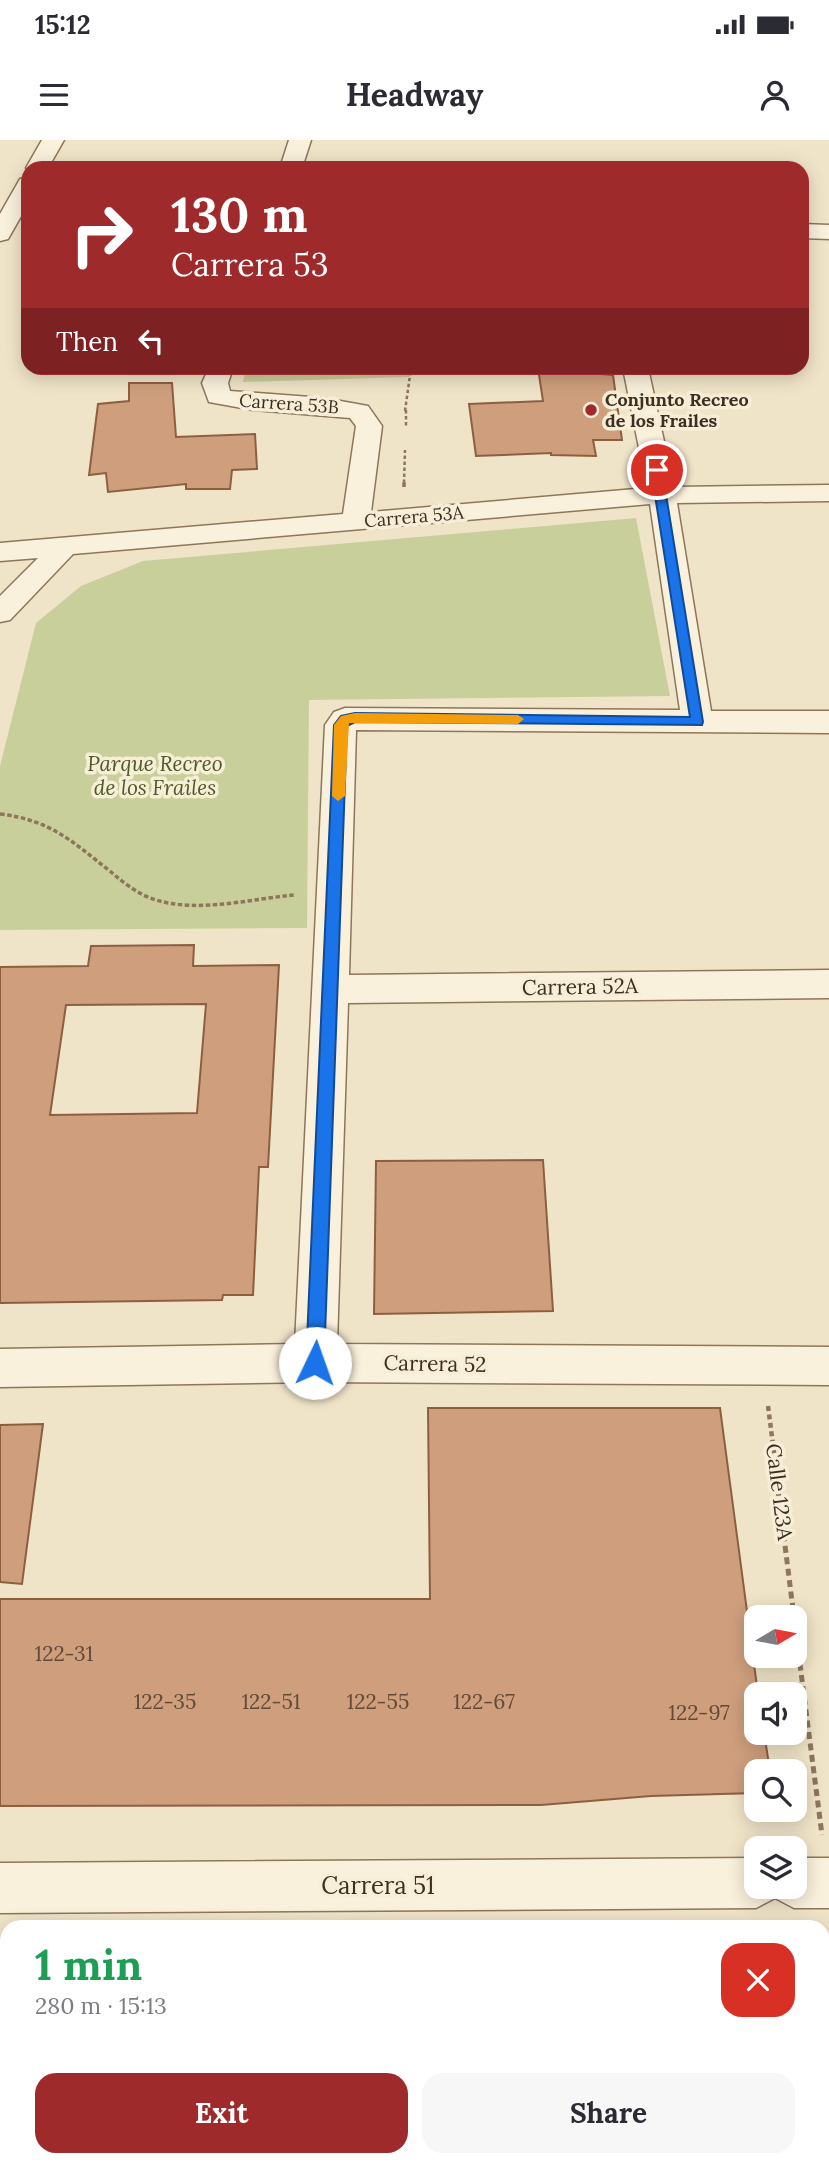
<!DOCTYPE html>
<meta charset="utf-8">
<style>
:root{--surface:#fff;--page:#f7f7f7;--text:#2b2b33;--muted:#7c7c81;--accent:#9e2a2b}
body{margin:0;font-family:Lora,serif;background:var(--page);color:var(--text);height:100vh;display:flex;flex-direction:column;font-size:26px;white-space:nowrap}
*{box-sizing:border-box;margin:0}
p{font-size:23px;color:var(--muted)}
.icon{flex:none;width:38px;height:38px;fill:none;stroke:currentColor;stroke-width:2;stroke-linecap:round;stroke-linejoin:round}
.map{position:relative;flex:1;overflow:hidden}
.side{position:absolute;left:0px;top:1780px;width:830px;height:247px;display:flex;flex-direction:column;background:var(--surface);border-radius:21px 21px 0 0;box-shadow:0 4px 18px #0003}
.side>*{flex:none}
.top-card{position:absolute;left:21px;top:21px;width:788px;height:214px;border-radius:21px;box-shadow:0 4px 18px #0003;background:#9e2a2b;color:#fff;overflow:hidden}
.needle{width:46px;rotate:80deg}
.buttons{position:absolute;left:744px;top:1465px;display:grid;gap:14px}
.buttons a{display:grid;place-items:center;width:63px;height:63px;border-radius:14px;background:var(--surface);box-shadow:0 4px 18px #0003;font-size:35px}
.pin{position:absolute;display:grid;place-items:center;width:60px;height:60px;color:#fff;margin:-30px;border:4px solid #fff;border-radius:50%;box-shadow:0 2px 7px #0007}
.me{position:absolute;width:77px;margin:-38px;rotate:3deg;stroke-linejoin:round;filter:drop-shadow(0 0 5px #0008)}
.turn{display:flex;align-items:center;gap:24px;height:147px;padding:0 35px;font-size:32px}
.turn .icon{width:91px;height:91px;stroke-width:2.5}
.turn b{display:block;font-size:49px;line-height:60px}
.then{display:flex;align-items:center;height:66px;padding:0 35px;background:#0003;gap:14px;font-size:26px}
.round{display:grid;place-items:center;flex:none;width:74px;height:74px;border-radius:21px;background:var(--page)}
.overview{display:flex;align-items:center;justify-content:space-between;height:119px;padding:0 35px}
h1{font-size:42px;font-weight:800;line-height:52px;color:#1e9e55}
.action{display:flex;gap:14px;margin-top:auto;padding:14px 35px}
.action a{flex:1;height:80px;border-radius:21px;background:var(--accent);color:#fff;font-size:28px;font-weight:800;line-height:80px;text-align:center}
.action a+a{background:var(--page);color:var(--text)}
.status{display:flex;justify-content:space-between;align-items:center;height:49px;padding:0 35px;background:var(--surface);direction:ltr}
.status svg{height:19px;fill:currentColor}
header{display:flex;justify-content:space-between;align-items:center;height:91px;padding:0 35px;background:var(--surface);font-size:32px;font-weight:800}
.map>svg:first-child{display:block}
</style>
<div class="status"><b>15:12</b><svg viewBox="0 0 49 12"><path d="M0 12V9h3v3zM5 12V6h3v6zM10 12V3h3v9zM15 12V0h3v12zM26 1h20v11H26zM47 4h2v5h-2z"/></svg></div>
<header><svg class="icon" aria-label="menu" viewBox="0 0 24 24"><path d="M4 6h16M4 12h16M4 18h16"/></svg>Headway<svg class="icon" aria-label="person" viewBox="0 0 24 24"><circle cx="12" cy="8" r="4"/><path d="M4 21q1-7 8-7t8 7"/></svg></header>
<div class="map">
<svg width="829" height="2026" viewBox="0 0 829 2026">
<rect width="100%" height="100%" fill="#f0e4c8"/>
<path fill="#c9cf9b" d="M246 228H410L409 237 243 242Z
M636 378 670 556 309 560 307 788 0 790V626L36 483 81 446 143 421Z"/>
<path fill="#cf9f7d" stroke="#8d5f41" stroke-width="2" fill-rule="evenodd" d="M538 228H588L589 230H599L601 234 613 235 622 300H593L596 316 551 315V313L476 316 469 264 543 261Z
M129 243H172L176 297 255 294 257 329 232 330 230 349H186V344L108 352 106 333 89 335 98 264 129 261Z
M194 805 193 826 279 825 268 1027H259L253 1155H223L222 1160 0 1163V827L88 826 91 806ZM206 864 197 973 50 975 66 865Z
M543 1020 553 1171 374 1174 376 1021Z
M428 1268H720L758 1554H756V1592H764L770 1631H756V1653L651 1656 541 1665 0 1666V1459H430Z
M43 1284 22 1444 0 1442V1285Z"/>
<g fill="none" stroke-linecap="round" stroke-linejoin="round">
<g stroke="#8d765c" stroke-width="3">
<path id="street" d="M42 0H64L48 28H28V31L26 28Z
M289 0H311L302 28H280Z
M28 37V64L8 99 0 101V74L20 39Z
M802 84 829 85V99L802 98Z
M209 228H233L228 243 230 251 324 258 368 266 382 286 371 372 647 348 623 228H648L674 347 829 345V361L677 363 711 571H829V593L356 590 349 835 829 830V858L348 863 337 1204 829 1207V1245L315 1242 0 1247V1209L295 1204 325 585 334 572 345 568 680 570 650 364 73 414 10 480 0 482V456L38 418 0 421V403L343 374 356 286 350 278 253 270 209 262 202 243Z
M756 1718V1746H794V1718H829V1768H794L775 1758 756 1768 0 1773V1723Z"/>
</g>
<path stroke="#8d765c" stroke-width="2.5" stroke-dasharray="3.5 2.5" stroke-linecap="butt" d="M406 270V287
M405 271 411 228
M404 343 405 310"/>
<path stroke="#8d765c" stroke-width="3.5" stroke-dasharray="4.5 2.5" stroke-linecap="butt" d="M404 347V341
M0 674C51 680 73 702 111 732 124 743 139 755 156 760 199 773 250 759 294 755"/>
<path stroke="#8d765c" stroke-width="4.5" stroke-dasharray="5 3.5" stroke-linecap="butt" d="M768 1266 776 1328"/>
<path stroke="#8d765c" stroke-width="5" stroke-dasharray="7 4.5" stroke-linecap="butt" d="M775 1326 794 1477
M794 1478 822 1695"/>
<use href="#street" fill="#faf1dc" fill-rule="evenodd"/>
</g>
<path fill="#1a73e8" stroke="#114b97" stroke-width="2" d="M657 326 662 330 703 582 702 585 355 582 347 586 324 1223 321 1229 315 1231 309 1229 306 1223 334 585 341 576 355 573 690 577 651 330Z"/>
<path fill="#f59e0b" d="M355 573 518 575 524 579 518 584 349 583 345 656 338 661 332 656 334 585 341 576Z"/>
<circle fill="#9e2a2b" stroke="#f7eed8" stroke-width="2.5" cx="591" cy="270" r="7"/>
<g text-anchor="middle" stroke-width="7" stroke-linejoin="round" paint-order="stroke">
<g font-size="18" font-weight="bold" fill="#3d2e20" stroke="#f7eed8" text-anchor="start">
<text x="605" y="266">Conjunto Recreo<tspan x="605" dy="21">de los Frailes</tspan></text>
</g>
<g font-size="18" fill="#3d2e20" stroke="#f7eed8">
<text transform="translate(289 264) rotate(4)" y="6">Carrera 53B</text>
<text transform="translate(414 377) rotate(-5)" y="6">Carrera 53A</text>
</g>
<g font-size="21" font-style="italic" fill="#4d5a26" stroke="#f7eed8">
<text x="155" y="631">Parque Recreo<tspan x="155" dy="24">de los Frailes</tspan></text>
</g>
<g font-size="21" fill="#3d2e20" stroke="#f7eed8">
<text transform="translate(580 847) rotate(-1)" y="7">Carrera 52A</text>
<text transform="translate(435 1224) rotate(1)" y="7">Carrera 52</text>
<text transform="translate(779 1352) rotate(83)" y="7">Calle 123A</text>
</g>
<g font-size="21" fill="#624a37">
<text x="64" y="1521">122-31</text>
<text x="165" y="1569">122-35</text>
<text x="271" y="1569">122-51</text>
<text x="378" y="1569">122-55</text>
<text x="484" y="1569">122-67</text>
<text x="699" y="1580">122-97</text>
</g>
<g font-size="24" fill="#3d2e20" stroke="#f7eed8">
<text x="378" y="1754">Carrera 51</text>
</g>
</g>
</svg>
<div class="buttons">
<a><svg class="needle" viewBox="-14 -14 28 28"><path d="M0-13l5 13h-10z" fill="#e53935"/><path d="M0 13l5-13h-10z" fill="#7c7c81"/></svg></a>
<a><svg class="icon" aria-label="sound" viewBox="0 0 24 24"><path d="M4 9h4l5-4v14l-5-4H4zM17 9q2 3 0 6"/></svg></a>
<a><svg class="icon" aria-label="search" viewBox="0 0 24 24"><circle cx="10" cy="10" r="6"/><path d="M15 15l6 6"/></svg></a>
<a><svg class="icon" aria-label="layers" viewBox="0 0 24 24"><path d="M12 4l9 5-9 5-9-5zM3 14l9 5 9-5"/></svg></a>
</div>
<div class="pin" style="left:657px;top:330px;background:#d93025"><svg class="icon" aria-label="arrive" viewBox="0 0 24 24"><path d="M6 21V4h12l-3 4 3 4H6"/></svg></div>
<svg class="me" style="left:315px;top:1223px" viewBox="-20 -20 40 40"><circle r="19" fill="#fff"/><path d="M0-13L10 11 0 6-10 11z" fill="#1a73e8"/></svg>
<div class="top-card">
<div class="turn"><svg class="icon" aria-label="right" viewBox="0 0 24 24"><path d="M7 20v-9h11M14 6l5 5-5 5"/></svg><div><b>130 m</b>Carrera 53</div></div>
<div class="then">Then<svg class="icon" aria-label="left" viewBox="0 0 24 24"><path d="M17 20v-9H6M10 6l-5 5 5 5"/></svg></div>
</div>
<section class="side">
<div class="overview"><div><h1>1 min</h1><p>280 m · 15:13</p></div><a class="round" style="background:#d93025;color:#fff"><svg class="icon" aria-label="close" viewBox="0 0 24 24"><path d="M6 6l12 12M18 6L6 18"/></svg></a></div>
<div class="action"><a>Exit</a><a>Share</a></div>
</section>
</div>
